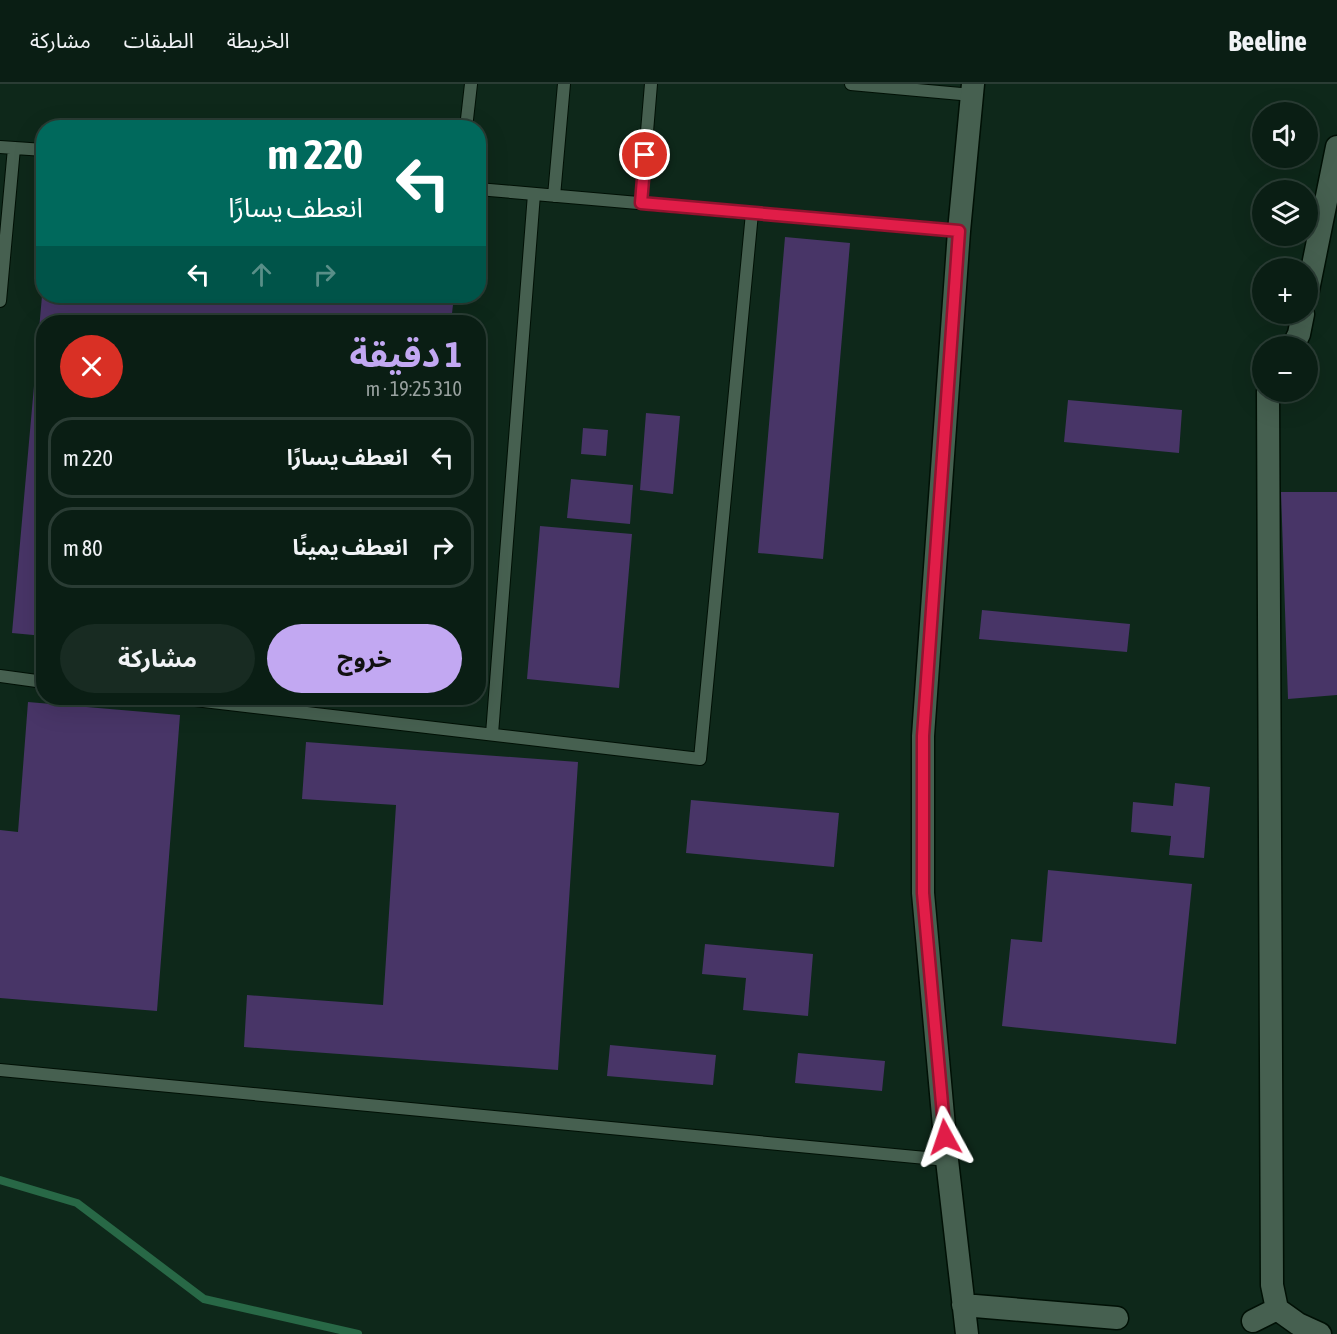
<!DOCTYPE html>
<html lang="ar">
<meta charset="utf-8">
<style>
:root{--surface:#0a1e14;--page:#182b22;--text:#f1f3f6;--muted:#99a2a0;--line:#2a3c34;--accent:#c2a8f2}
body{margin:0;font-family:"Asap Condensed","Noto Sans Arabic",sans-serif;background:var(--page);color:var(--text);direction:rtl;height:100vh;display:flex;flex-direction:column;font-size:22px;white-space:nowrap}
*{box-sizing:border-box;margin:0}
p{font-size:20px;color:var(--muted)}
.icon{flex:none;width:33px;height:33px;fill:none;stroke:currentColor;stroke-width:2;stroke-linecap:round;stroke-linejoin:round}
.map{position:relative;flex:1;overflow:hidden;direction:ltr}
.details{position:absolute;left:36px;top:231px;width:450px;height:390px;display:flex;flex-direction:column;background:var(--surface);border-radius:24px;box-shadow:0 6px 24px #0002,0 0 0 2px var(--line);direction:rtl}
.details>*{flex:none}
.top-card{position:absolute;left:36px;top:36px;width:450px;height:183px;border-radius:24px;box-shadow:0 6px 24px #0002,0 0 0 2px var(--line);direction:rtl;background:#00695c;color:#fff;overflow:hidden}
.tools{position:absolute;left:1252px;top:18px;display:grid;gap:12px}
.tools a{display:grid;place-items:center;width:66px;height:66px;border-radius:50%;background:var(--surface);box-shadow:0 6px 24px #0002,0 0 0 2px var(--line);font-size:30px}
.pin{position:absolute;display:grid;place-items:center;width:51px;height:51px;color:#fff;margin:-26px;border:3px solid #fff;border-radius:50%;box-shadow:0 2px 6px #0007}
.me{position:absolute;width:66px;margin:-33px;rotate:355deg;stroke-linejoin:round;filter:drop-shadow(0 0 4px #0008)}
.turn{display:flex;align-items:center;gap:21px;height:126px;padding:0 24px;font-size:27px}
.turn .icon{width:78px;height:78px;stroke-width:2.5}
.turn b{display:block;font-size:42px;line-height:51px}
.lanes{display:flex;align-items:center;height:57px;padding:0 24px;background:#0003;justify-content:center;gap:30px;direction:ltr}
.lanes .off{opacity:.35}
.round{display:grid;place-items:center;flex:none;width:63px;height:63px;border-radius:32px;background:var(--page)}
.overview{display:flex;align-items:center;justify-content:space-between;height:102px;padding:0 24px}
h1{font-size:36px;font-weight:700;line-height:45px;color:var(--accent)}
.action{display:flex;gap:12px;margin-top:auto;padding:12px 24px}
.action a{flex:1;height:69px;border-radius:36px;background:var(--accent);color:#111;font-size:24px;font-weight:700;line-height:69px;text-align:center}
.action a+a{background:var(--page);color:var(--text)}
ul{padding:0;list-style:none}
li{display:flex;align-items:center;gap:18px;height:81px;margin:0 12px 9px;padding:0 12px;border:3px solid var(--line);border-radius:24px}
li div{flex:1}
li b{display:block;font-size:22px}
li em{font-style:normal}
header{display:flex;align-items:center;gap:36px;box-sizing:border-box;height:84px;padding:0 30px;background:var(--surface);border-bottom:2px solid var(--line)}
header strong{font-size:28px}
nav{display:flex;gap:33px;margin-inline-start:auto;font-size:21px}
.map>svg:first-child{display:block}
</style>
<header>
<strong>Beeline</strong>
<nav><a>الخريطة</a><a>الطبقات</a><a>مشاركة</a></nav>
</header>
<div class="map">
<svg width="1337" height="1250" viewBox="0 0 1337 1250">
<rect width="100%" height="100%" fill="#0e281a"/>
<g fill="none" stroke-linecap="round" stroke-linejoin="round">
<path stroke="#286846" stroke-width="8" d="M0 1096 77 1119 204 1215 358 1250"/>
</g>
<path fill="#483567" d="M785 153 850 159 823 475 758 469Z
M42 212H454L451 238H44V552L12 549Z
M1068 316 1182 326 1179 369 1064 358Z
M646 329 680 332 673 410 640 406Z
M583 344 608 346 606 372 581 370Z
M571 395 633 401 630 440 567 434Z
M1281 408H1337V611L1288 615Z
M540 442 632 450 619 604 527 595Z
M982 526 1130 540 1127 568 979 555Z
M28 618 180 631 157 927 0 914V746L18 748Z
M306 658 578 678 558 986 244 963 247 911 383 921 396 721 302 715Z
M1175 699 1210 703 1204 774 1169 771 1171 752 1131 748 1133 718 1173 722Z
M691 716 839 729 834 783 686 769Z
M1048 786 1192 800 1176 960 1002 942 1011 855 1042 858Z
M705 860 813 870 808 932 743 926 746 894 702 890Z
M610 961 716 971 713 1001 607 992Z
M798 969 885 977 882 1007 795 999Z"/>
<g fill="none" stroke-linecap="round" stroke-linejoin="round">
<g stroke="#001005" stroke-width="14">
<path id="service" d="M851 0 972 11
M466 44 471 0
M0 63 44 66
M478 105 959 147
M554 112 564 0
M641 119 651 0
M0 217 14 64
M0 592 44 598
M178 614 700 675 752 129
M492 650 534 110
M0 986 947 1076"/>
</g>
<g stroke="#001005" stroke-width="25">
<path id="minor" d="M1308 206 1337 63
M1293 262 1299 250 1303 230
M1268 308 1272 1201 1277 1225 1298 1240 1320 1250
M963 1221 1117 1234
M1253 1237 1277 1225
M967 1250 947 1076 923 809V652L959 147 973 0"/>
</g>
<use href="#service" stroke="#466050" stroke-width="12"/>
<use href="#minor" stroke="#466050" stroke-width="22"/>
</g>
<g fill="none" stroke-linecap="round" stroke-linejoin="round">
<g stroke="#92132f" stroke-width="15">
<path id="route" d="M645 71 641 119 959 147 923 652V809L945 1053"/>
</g>
<use href="#route" stroke="#e11d48" stroke-width="10"/>
</g>
</svg>
<div class="tools">
<a><svg class="icon" aria-label="sound" viewBox="0 0 24 24"><path d="M4 9h4l5-4v14l-5-4H4zM17 9q2 3 0 6"/></svg></a>
<a><svg class="icon" aria-label="layers" viewBox="0 0 24 24"><path d="M12 4l9 5-9 5-9-5zM3 14l9 5 9-5"/></svg></a>
<a>+</a>
<a>−</a>
</div>
<div class="pin" style="left:645px;top:71px;background:#d93025"><svg class="icon" aria-label="arrive" viewBox="0 0 24 24"><path d="M6 21V4h12l-3 4 3 4H6"/></svg></div>
<svg class="me" style="left:945px;top:1053px" viewBox="-20 -20 40 40"><path d="M0-17L14 15 0 8-14 15z" fill="#e11d48" stroke="#fff" stroke-width="4"/></svg>
<div class="top-card">
<div class="turn"><svg class="icon" aria-label="left" viewBox="0 0 24 24"><path d="M17 20v-9H6M10 6l-5 5 5 5"/></svg><div><b>220 m</b>انعطف يسارًا</div></div>
<div class="lanes"><svg class="icon" aria-label="left" viewBox="0 0 24 24"><path d="M17 20v-9H6M10 6l-5 5 5 5"/></svg><svg class="icon off" aria-label="ahead" viewBox="0 0 24 24"><path d="M12 20V5M6 11l6-6 6 6"/></svg><svg class="icon off" aria-label="right" viewBox="0 0 24 24"><path d="M7 20v-9h11M14 6l5 5-5 5"/></svg></div>
</div>
<section class="details">
<div class="overview"><div><h1>1 دقيقة</h1><p>310 m · 19:25</p></div><a class="round" style="background:#d93025;color:#fff"><svg class="icon" aria-label="close" viewBox="0 0 24 24"><path d="M6 6l12 12M18 6L6 18"/></svg></a></div>
<ul>
<li><svg class="icon" aria-label="left" viewBox="0 0 24 24"><path d="M17 20v-9H6M10 6l-5 5 5 5"/></svg><div><b>انعطف يسارًا</b></div><em>220 m</em></li>
<li><svg class="icon" aria-label="right" viewBox="0 0 24 24"><path d="M7 20v-9h11M14 6l5 5-5 5"/></svg><div><b>انعطف يمينًا</b></div><em>80 m</em></li>
</ul>
<div class="action"><a>خروج</a><a>مشاركة</a></div>
</section>
</div>
